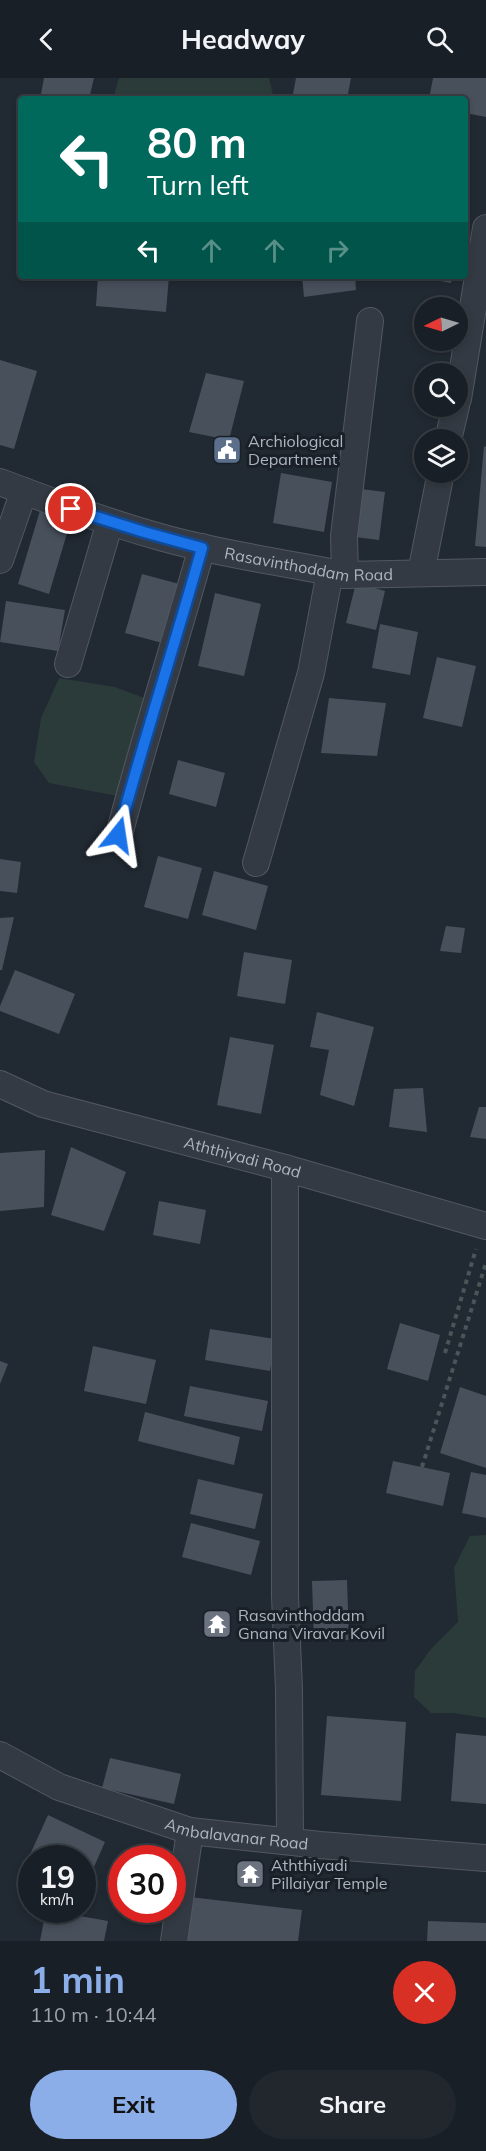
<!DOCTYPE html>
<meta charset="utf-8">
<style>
:root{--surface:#191f26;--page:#22272e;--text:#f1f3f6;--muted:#9fa2a7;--line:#373d43;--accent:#8baee9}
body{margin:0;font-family:Mulish,sans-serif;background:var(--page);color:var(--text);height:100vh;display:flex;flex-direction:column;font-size:22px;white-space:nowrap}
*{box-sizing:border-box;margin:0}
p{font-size:20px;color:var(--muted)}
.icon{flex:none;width:33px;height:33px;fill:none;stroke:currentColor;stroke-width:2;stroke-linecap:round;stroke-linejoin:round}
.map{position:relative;height:1863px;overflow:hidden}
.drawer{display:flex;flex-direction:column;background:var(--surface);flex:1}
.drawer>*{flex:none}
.hud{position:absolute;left:18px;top:18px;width:450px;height:183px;border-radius:6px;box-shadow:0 3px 9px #0003,0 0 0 2px var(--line);background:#00695c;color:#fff;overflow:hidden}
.needle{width:39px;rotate:265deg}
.buttons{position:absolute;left:414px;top:219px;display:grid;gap:12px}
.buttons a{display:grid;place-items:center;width:54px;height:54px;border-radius:50%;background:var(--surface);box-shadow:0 3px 9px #0003,0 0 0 2px var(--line);font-size:30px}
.speed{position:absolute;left:18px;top:1767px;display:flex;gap:12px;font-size:30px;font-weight:700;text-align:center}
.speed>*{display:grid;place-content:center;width:78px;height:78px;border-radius:50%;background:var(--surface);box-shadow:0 3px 9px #0003,0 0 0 2px var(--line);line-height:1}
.speed small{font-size:15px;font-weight:400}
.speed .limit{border:9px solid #d22;background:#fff;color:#111}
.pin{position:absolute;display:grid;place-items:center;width:51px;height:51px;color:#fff;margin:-26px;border:3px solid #fff;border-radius:50%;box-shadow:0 2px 6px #0007}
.me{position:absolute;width:66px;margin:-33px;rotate:15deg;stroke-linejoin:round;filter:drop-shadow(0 0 4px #0008)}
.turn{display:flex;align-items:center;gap:21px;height:126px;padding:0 30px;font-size:27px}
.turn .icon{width:78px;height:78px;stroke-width:2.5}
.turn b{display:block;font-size:42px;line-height:51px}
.lanes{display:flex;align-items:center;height:57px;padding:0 30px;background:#0003;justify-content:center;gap:30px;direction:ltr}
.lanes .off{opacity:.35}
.round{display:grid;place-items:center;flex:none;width:63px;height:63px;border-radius:32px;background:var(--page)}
.head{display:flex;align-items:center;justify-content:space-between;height:102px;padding:0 30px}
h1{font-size:36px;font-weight:700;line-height:45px;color:var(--accent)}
.primary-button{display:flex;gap:12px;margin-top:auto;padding:12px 30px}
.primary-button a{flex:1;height:69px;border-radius:36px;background:var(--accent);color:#111;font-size:24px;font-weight:700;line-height:69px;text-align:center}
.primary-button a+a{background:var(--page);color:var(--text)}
header{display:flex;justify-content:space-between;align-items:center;height:78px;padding:0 30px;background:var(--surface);font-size:27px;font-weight:700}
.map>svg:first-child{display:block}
</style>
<header><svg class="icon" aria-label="back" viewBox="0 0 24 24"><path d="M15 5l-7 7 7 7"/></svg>Headway<svg class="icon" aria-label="search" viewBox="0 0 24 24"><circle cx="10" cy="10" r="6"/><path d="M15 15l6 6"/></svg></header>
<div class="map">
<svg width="486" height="1863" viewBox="0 0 486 1863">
<rect width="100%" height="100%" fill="#212932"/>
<path fill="#2a3b3a" d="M119 0H269L274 21H113Z
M59 600 115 609 155 624 128 720 49 705 34 684 41 640Z
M486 1457V1640L453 1635H431L414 1619 415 1593 431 1571 458 1544 454 1490 470 1458Z"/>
<path fill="#48505c" d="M44 0H94L89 21H40Z
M296 0H351L347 21H292Z
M433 0H486V39L465 35V21H429Z
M98 198H169L166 234 96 228Z
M302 198H355L356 212 304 219Z
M415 198H452L451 205Z
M0 282 37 293 14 371 0 367Z
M206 295 244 303 229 362 189 354Z
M484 368 486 369V469L475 468Z
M281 395 332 404 324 454 273 445Z
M353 410 385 414 379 462 347 458Z
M42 426 73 435 49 516 18 506Z
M142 496 183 507 166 566 125 555Z
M356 505 385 513 376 552 346 545Z
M215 515 261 526 244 598 198 588Z
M6 523 65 532 58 573 0 564Z
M380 546 418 554 410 597 372 590Z
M437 579 476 588 462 649 423 640Z
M329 620 386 625 377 678 321 675Z
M178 682 225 695 216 729 169 716Z
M158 778 202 790 188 841 144 829Z
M0 781 21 784 17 815 0 813Z
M214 793 268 808 256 852 202 837Z
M14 839 2 892H0V840Z
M446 848 465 850 461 875 440 873Z
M244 874 292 882 285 926 237 918Z
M15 892 75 916 59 956 0 933V928Z
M317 934 374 949 354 1028 320 1017 329 972 310 969Z
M230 959 274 967 261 1036 217 1027Z
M423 1010 427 1054 389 1049 394 1011Z
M479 1029H486V1061L470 1059Z
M71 1069 126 1094 104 1153 51 1137Z
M45 1072 44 1129 0 1133V1075Z
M159 1123 206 1132 200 1166 153 1157Z
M400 1245 440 1257 428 1303 387 1291Z
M210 1251 275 1261 270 1293 205 1282Z
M93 1268 156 1282 146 1326 84 1313Z
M0 1283 8 1286 0 1306Z
M190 1308 268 1323 262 1353 184 1338Z
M460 1309 486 1318V1390L440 1375Z
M145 1334 240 1359 234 1387 138 1363Z
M393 1383 450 1395 443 1428 386 1415Z
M471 1394 486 1397V1440L462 1435Z
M198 1401 263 1416 255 1451 190 1436Z
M191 1445 260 1463 251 1497 182 1479Z
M347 1502 349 1562 314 1563 312 1503Z
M327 1638 406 1644 401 1723 321 1717Z
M456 1655 486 1658V1726L451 1723Z
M110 1680 181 1696 174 1726 102 1710Z
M48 1737 105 1764 86 1807 82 1806V1780H32V1782L28 1781Z
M190 1819 302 1832 298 1863H185Z
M46 1832 108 1843 104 1863H40Z
M428 1843 486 1845V1863H427Z"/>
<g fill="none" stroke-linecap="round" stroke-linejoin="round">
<g stroke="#525861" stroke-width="28">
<g id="minor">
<path d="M458 321 486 150"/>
<path d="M448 362 456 328"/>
<path id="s1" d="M0 404C53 424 106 444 160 459 216 475 274 483 330 494L345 497 486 494"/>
<path d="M0 482 24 413"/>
<path d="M421 495 441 394"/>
<path d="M345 497 344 458 370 243"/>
<path d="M68 586 110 444"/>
<path d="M119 757C144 661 175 566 202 469"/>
<path d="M256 785 311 595 330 494"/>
<path id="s2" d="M0 1006 43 1026 285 1090 486 1148"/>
<path d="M285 1090V1518L289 1611 290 1763"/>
<path id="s3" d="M0 1677 59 1709 190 1753 320 1767 486 1780"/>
<path d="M174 1863 190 1753"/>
</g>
</g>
<path stroke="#485658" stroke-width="4" stroke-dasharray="4.5 4.5" stroke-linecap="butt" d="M445 1275 476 1171
M422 1389 486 1185"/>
<use href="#minor" stroke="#343a43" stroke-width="26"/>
</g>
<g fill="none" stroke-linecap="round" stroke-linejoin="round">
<g stroke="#114b97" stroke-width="15">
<path id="route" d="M71 431 144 454 202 470C175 566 144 661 118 757"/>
</g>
<use href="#route" stroke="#1a73e8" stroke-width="10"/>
</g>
<defs>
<g id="civic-square" transform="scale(1.5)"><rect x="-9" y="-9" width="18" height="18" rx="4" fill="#5c6f8a" stroke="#1a2028"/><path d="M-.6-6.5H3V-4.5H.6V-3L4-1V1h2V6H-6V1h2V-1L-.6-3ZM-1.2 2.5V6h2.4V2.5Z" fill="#fff"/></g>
<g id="temple-square" transform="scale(1.5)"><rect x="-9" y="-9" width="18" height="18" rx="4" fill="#6b7280" stroke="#1a2028"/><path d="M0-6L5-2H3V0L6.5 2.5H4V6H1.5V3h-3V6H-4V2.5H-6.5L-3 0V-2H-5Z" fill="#fff"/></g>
</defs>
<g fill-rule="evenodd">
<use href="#civic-square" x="227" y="372"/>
<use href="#temple-square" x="217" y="1546"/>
<use href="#temple-square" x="250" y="1796"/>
</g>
<g text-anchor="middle" stroke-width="6" stroke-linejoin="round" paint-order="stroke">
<g font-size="16" fill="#afb5c0" stroke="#1a2028" text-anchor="start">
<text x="248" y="369">Archiological<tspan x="248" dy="18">Department</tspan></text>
<text x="238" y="1543">Rasavinthoddam<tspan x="238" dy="18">Gnana Viravar Kovil</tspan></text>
<text x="271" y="1793">Aththiyadi<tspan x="271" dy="18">Pillaiyar Temple</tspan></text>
</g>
<g font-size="16" fill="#afb5c0" stroke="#1a2028">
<text dy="6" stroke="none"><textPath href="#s1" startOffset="321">Rasavinthoddam Road</textPath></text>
<text dy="6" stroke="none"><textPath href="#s2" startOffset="254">Aththiyadi Road</textPath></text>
<text dy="6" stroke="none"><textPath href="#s3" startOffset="252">Ambalavanar Road</textPath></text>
</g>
</g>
</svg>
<div class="buttons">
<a><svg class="needle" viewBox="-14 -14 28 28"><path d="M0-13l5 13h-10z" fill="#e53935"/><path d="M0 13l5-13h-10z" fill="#9fa2a7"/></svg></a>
<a><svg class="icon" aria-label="search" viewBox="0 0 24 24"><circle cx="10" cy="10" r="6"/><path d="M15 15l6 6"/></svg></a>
<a><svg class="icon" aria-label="layers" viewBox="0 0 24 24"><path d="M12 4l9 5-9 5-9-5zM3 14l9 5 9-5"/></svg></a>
</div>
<div class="speed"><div>19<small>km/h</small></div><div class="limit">30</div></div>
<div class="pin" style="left:71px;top:431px;background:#d93025"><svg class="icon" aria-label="arrive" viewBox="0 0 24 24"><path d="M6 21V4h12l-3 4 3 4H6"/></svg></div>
<svg class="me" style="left:118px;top:757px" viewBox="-20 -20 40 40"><path d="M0-17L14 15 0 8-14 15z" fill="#1a73e8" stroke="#fff" stroke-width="4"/></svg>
<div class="hud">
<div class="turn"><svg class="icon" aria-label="left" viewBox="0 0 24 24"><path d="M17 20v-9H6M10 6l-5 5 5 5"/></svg><div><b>80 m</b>Turn left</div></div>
<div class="lanes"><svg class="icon" aria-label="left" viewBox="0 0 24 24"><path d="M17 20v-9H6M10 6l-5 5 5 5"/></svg><svg class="icon off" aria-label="ahead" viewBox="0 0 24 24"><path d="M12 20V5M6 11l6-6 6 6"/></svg><svg class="icon off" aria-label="ahead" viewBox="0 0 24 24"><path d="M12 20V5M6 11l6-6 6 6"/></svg><svg class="icon off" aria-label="right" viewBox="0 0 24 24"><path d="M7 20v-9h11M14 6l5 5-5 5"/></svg></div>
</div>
</div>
<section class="drawer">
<div class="head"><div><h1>1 min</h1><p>110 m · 10:44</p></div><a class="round" style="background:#d93025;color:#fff"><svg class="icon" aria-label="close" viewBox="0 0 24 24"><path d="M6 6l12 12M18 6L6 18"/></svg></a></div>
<div class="primary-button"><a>Exit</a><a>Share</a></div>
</section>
